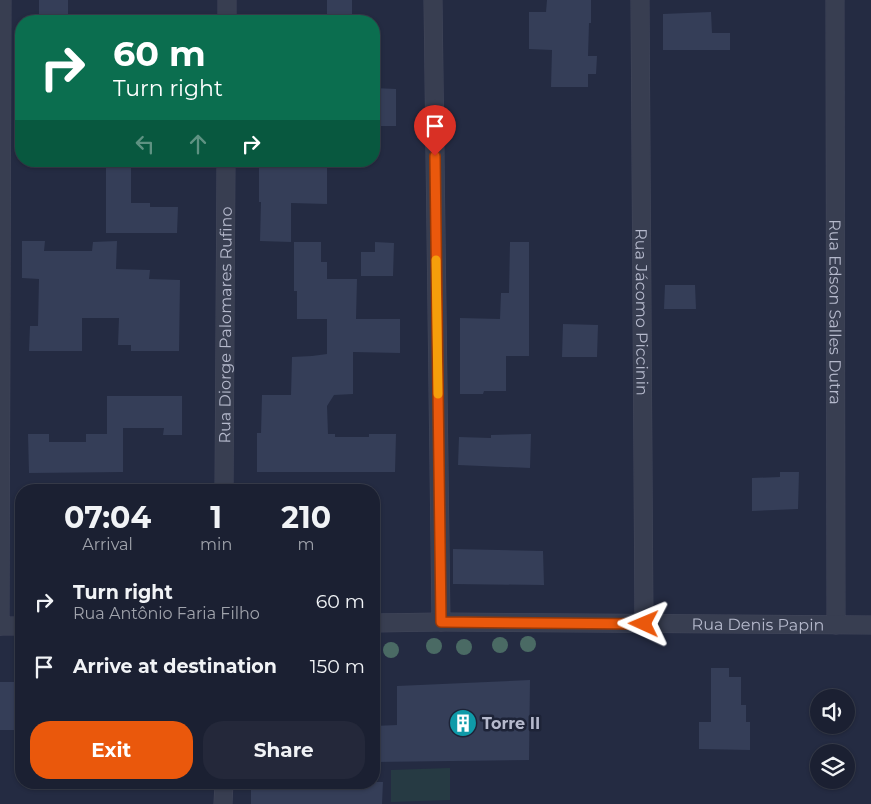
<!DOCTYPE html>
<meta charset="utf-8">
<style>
:root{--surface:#1b2032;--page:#24283a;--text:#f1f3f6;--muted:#a0a3ac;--line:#393e4d;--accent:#ea580c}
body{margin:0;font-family:Montserrat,sans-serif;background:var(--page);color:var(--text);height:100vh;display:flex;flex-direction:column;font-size:19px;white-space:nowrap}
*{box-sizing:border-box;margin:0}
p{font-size:16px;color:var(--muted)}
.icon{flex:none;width:28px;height:28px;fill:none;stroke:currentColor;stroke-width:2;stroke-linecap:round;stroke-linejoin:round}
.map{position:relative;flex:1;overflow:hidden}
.sheet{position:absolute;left:15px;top:484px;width:365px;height:305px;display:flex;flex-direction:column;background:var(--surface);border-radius:20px;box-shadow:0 1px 4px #0004,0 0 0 1px var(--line)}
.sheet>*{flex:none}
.banner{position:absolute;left:15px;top:15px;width:365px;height:152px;border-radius:20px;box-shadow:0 1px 4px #0004,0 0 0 1px var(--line);background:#0b6e4f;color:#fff;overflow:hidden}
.fabs{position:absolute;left:810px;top:689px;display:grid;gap:10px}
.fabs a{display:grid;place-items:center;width:45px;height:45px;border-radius:50%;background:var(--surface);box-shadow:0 1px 4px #0004,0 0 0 1px var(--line);font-size:25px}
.pin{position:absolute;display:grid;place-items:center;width:42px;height:42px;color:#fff;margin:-51px -21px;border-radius:50% 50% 50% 0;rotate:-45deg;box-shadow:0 0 5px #0007}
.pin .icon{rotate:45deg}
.me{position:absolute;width:55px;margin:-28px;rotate:271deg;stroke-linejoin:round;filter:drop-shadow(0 0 4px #0008)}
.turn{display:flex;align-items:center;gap:18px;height:105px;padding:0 15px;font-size:22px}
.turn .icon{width:65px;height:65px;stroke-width:2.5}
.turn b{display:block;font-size:35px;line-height:42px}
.lanes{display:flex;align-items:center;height:48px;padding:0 15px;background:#0003;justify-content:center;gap:25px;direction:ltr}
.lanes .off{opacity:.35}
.eta{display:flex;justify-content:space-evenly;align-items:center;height:85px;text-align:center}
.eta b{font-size:30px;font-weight:700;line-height:35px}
.primary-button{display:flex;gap:10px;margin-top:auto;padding:10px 15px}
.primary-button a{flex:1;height:58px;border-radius:20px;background:var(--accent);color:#fff;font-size:20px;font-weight:700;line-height:58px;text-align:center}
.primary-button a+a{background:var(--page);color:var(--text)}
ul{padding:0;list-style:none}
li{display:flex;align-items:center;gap:15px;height:65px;padding:0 15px}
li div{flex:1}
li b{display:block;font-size:19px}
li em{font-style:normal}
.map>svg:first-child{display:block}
</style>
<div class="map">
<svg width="871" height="804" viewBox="0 0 871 804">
<rect width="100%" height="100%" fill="#242b42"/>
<path fill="#263a43" d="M450 768V800L391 802V770Z"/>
<path fill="#353e58" d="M39 0H68V21H39Z
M327 0H352V21H327Z
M547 0H591V23H589L588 56H597L596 74H588V87H551L552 50 529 49V12H546Z
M711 12 712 33H730V50H663V14Z
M374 88 396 89V126H374Z
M271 161H327V204L291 203V242L260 241 261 202H259V164H271Z
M106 165H131V203H150V207H178L177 233H106Z
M22 241H45L44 251H92L93 242 117 241 116 269 150 270 149 279 180 280 179 351H131V345H118L119 318H82V351H29L30 326H38L39 279 22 278Z
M294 242H321V262H327V279H357L356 319H400V353L353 352V394L334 395 327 406 328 434H335V437H369V434H396L395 472H257V433H261L262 395H291L292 357 312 356 327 354V319H297V291H294Z
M375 242 394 243 393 276H361V252H375Z
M510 242H529V356H506V391H484L483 394H460V318L500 319 501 293H509Z
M665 285H695L696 309H664Z
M563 324 598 325 597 357H562Z
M107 396H182V435H163L164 428H123V472L29 473 28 434H49V442H86V434H107Z
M531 434 530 468 458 465 459 437 491 438V435Z
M780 472H799L798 509 752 511V478L780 477Z
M453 549 543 551 544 585 453 584Z
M711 668H729V677H741V705H746V722H750V750L699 749V722H711Z
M530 680 529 760 374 762V726L397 725V686Z
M0 682H21V730H0Z
M251 782H383L382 804H251Z"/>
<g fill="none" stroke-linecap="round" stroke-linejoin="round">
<g stroke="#42475b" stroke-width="19">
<g id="street">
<path d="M433 0 441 622"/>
<path id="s1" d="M640 0 644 624"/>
<path id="s2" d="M835 0 836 625"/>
<path d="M227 21V0"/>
<path id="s3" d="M224 490 226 161"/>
<path id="s4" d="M374 623 441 622 871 625"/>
<path d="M0 626 2 0"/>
<path d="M0 626H21"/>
<path d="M223 804 224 782"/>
</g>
</g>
<use href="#street" stroke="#383e51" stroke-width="18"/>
</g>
<g fill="#4a6a64">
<circle cx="528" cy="644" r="8"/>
<circle cx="500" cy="645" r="8"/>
<circle cx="434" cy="646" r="8"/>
<circle cx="464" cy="647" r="8"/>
<circle cx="391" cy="650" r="8"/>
</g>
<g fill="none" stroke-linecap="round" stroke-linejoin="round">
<g stroke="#983908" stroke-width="12">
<path id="route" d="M435 156 441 622 644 624"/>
</g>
<use href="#route" stroke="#ea580c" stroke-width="9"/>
<path stroke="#f59e0b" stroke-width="9" d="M436 260 438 394"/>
</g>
<defs>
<g id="building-disc" transform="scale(1.4375)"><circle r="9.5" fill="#0f9aa8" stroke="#1d2337"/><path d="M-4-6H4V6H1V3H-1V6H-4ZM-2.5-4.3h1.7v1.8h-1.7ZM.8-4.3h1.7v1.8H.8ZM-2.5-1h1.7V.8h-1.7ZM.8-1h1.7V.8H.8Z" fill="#fff"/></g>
</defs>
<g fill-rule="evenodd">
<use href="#building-disc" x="463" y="723"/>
</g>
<g text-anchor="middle" stroke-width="5" stroke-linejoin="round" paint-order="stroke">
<g font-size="16" fill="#b5b9cc" stroke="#1d2337">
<text dy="6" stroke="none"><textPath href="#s1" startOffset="312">Rua Jácomo Piccinin</textPath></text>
<text dy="6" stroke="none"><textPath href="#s2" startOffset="312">Rua Edson Salles Dutra</textPath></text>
<text dy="6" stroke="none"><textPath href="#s3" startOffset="165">Rua Diorge Palomares Rufino</textPath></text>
<text dy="6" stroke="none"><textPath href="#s4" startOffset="384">Rua Denis Papin</textPath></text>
</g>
<g font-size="16" font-weight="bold" fill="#b5b9cc" stroke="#1d2337" text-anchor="start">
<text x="482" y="729">Torre II</text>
</g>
</g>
</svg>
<div class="fabs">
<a><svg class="icon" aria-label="sound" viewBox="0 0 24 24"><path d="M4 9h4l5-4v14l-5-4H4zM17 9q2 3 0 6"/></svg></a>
<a><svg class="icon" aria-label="layers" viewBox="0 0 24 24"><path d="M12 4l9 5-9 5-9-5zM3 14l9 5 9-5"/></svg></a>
</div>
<div class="pin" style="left:435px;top:156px;background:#d93025"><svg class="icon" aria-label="arrive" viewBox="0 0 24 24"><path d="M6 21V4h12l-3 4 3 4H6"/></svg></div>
<svg class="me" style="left:644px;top:624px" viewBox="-20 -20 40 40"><path d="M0-17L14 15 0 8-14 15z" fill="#ea580c" stroke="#fff" stroke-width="4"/></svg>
<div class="banner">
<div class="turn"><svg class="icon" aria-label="right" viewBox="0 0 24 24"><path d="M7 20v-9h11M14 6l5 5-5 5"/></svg><div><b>60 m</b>Turn right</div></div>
<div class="lanes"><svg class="icon off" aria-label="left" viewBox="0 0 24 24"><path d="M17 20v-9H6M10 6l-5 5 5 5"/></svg><svg class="icon off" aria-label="ahead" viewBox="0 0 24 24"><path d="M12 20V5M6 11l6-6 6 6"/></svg><svg class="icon" aria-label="right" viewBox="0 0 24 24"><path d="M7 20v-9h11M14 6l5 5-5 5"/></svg></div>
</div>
<section class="sheet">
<div class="eta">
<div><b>07:04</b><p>Arrival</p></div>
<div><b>1</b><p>min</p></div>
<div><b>210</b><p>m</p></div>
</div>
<ul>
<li><svg class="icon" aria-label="right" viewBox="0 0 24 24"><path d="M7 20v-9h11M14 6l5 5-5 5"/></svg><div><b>Turn right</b><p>Rua Antônio Faria Filho</p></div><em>60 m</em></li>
<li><svg class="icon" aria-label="arrive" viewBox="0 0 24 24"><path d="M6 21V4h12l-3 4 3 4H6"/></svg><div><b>Arrive at destination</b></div><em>150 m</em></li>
</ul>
<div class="primary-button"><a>Exit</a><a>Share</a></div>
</section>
</div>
